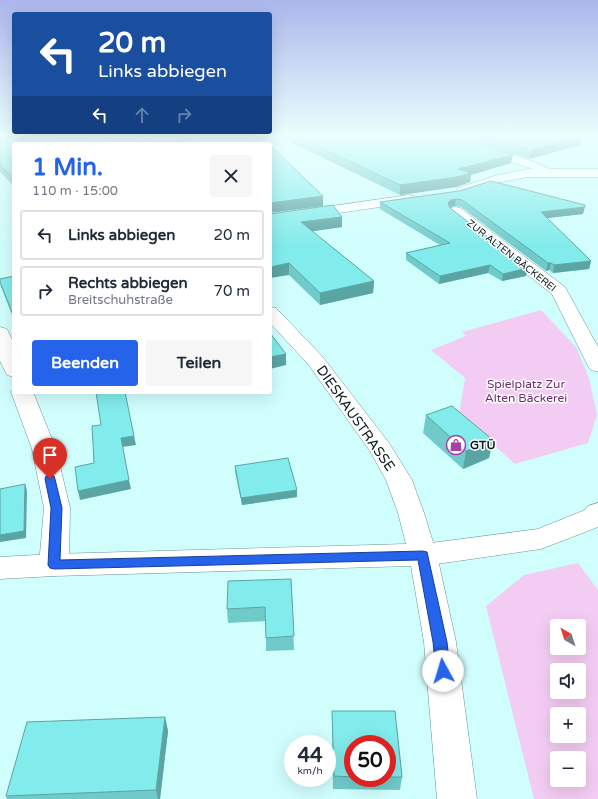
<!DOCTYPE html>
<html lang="de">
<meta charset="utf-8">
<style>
:root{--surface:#fff;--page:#f6f6f7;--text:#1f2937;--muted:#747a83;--line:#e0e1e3;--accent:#2563eb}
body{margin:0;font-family:"Varela Round",sans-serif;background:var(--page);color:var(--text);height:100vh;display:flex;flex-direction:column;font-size:15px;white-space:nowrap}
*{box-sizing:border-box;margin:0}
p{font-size:13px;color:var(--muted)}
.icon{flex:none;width:22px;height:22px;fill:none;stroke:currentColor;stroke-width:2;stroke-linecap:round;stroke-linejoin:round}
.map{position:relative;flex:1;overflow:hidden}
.sheet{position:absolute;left:12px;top:142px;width:260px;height:252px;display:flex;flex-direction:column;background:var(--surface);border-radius:4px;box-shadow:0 4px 16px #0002}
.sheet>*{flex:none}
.guide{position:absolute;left:12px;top:12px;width:260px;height:122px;border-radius:4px;box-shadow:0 4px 16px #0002;background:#1a4fa0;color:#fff;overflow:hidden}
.needle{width:26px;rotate:321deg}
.fabs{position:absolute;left:550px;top:619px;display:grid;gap:8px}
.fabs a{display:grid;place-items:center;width:36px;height:36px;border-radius:4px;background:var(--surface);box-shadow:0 4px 16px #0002;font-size:20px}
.speed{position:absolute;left:284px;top:735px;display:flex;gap:8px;font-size:20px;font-weight:700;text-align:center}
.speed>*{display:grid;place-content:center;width:52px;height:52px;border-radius:50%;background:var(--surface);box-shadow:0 4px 16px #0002;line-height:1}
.speed small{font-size:10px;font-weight:400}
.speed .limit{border:6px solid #d22;background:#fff;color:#111}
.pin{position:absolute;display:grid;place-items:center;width:34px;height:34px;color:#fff;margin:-41px -17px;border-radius:50% 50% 50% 0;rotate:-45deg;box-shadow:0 0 4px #0007}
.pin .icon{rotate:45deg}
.me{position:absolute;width:44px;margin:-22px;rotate:354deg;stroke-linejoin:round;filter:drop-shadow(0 0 3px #0008)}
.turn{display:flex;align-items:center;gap:14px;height:84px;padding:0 20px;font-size:18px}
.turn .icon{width:52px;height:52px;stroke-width:2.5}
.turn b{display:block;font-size:28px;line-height:34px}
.lanes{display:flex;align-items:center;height:38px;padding:0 20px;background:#0003;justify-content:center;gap:20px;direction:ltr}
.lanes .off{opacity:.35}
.round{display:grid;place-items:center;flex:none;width:42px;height:42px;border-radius:4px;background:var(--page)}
.summary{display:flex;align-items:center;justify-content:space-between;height:68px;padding:0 20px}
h1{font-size:24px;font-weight:700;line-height:30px;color:var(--accent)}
.button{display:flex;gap:8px;margin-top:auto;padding:8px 20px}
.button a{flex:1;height:46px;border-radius:4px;background:var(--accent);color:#fff;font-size:16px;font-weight:700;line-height:46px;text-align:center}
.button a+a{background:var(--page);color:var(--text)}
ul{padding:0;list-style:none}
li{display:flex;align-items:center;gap:12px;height:50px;margin:0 8px 6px;padding:0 12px;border:2px solid var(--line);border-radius:4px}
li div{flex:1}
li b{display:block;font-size:15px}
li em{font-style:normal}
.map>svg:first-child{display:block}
</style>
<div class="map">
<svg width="598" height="799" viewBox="0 0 598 799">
<rect width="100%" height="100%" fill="#d0fefd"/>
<path fill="#f3ccf3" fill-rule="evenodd" d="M180 135H269L289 144 270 147V144H135Z
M541 310 576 347 589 378 597 415 588 443 515 464 459 414 465 378 431 350 466 336 462 332Z
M578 563 598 590V799H534L486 606 524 575ZM557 626H579V648H557ZM557 670H579V692H557ZM557 714H579V736H557ZM557 758H579V780H557Z"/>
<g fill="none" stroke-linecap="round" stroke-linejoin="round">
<g stroke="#699494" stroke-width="1">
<path id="street" d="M138 135H159L158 137 125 144H115L114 142 115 140Z
M436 135C441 135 446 134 451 135 464 137 549 165 554 172L552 175C544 177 537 171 530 168L437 137Z
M455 207 460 208 565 287 598 347V372L591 370 588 366 552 294 450 214 448 211 450 208Z
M0 327 7 329 14 344V377L7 375 0 361Z
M14 388V392H33L56 449 70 508 69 565 64 573 54 576 44 573 39 565 44 508 32 449 11 392Z
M598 503V527L541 549 423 566 413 563 409 555 413 547 423 544 538 529 585 510 588 506Z"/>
</g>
<g stroke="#699494" stroke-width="1">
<path id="secondary" d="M528 169H598V177H528L501 182 463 195 458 194 456 191 458 188 494 176Z
M409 195 414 196 416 199 414 202 270 223V215Z
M270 307 276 308 322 356 389 443 412 480 424 513 437 555 456 642 477 799H437L424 642 411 566 54 576 0 579V557L54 554 406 544 398 513 386 480 370 451 308 364 270 323Z"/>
</g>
<use href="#street" fill="#fff" fill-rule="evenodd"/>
<use href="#secondary" fill="#fff" fill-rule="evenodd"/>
</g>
<path fill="#70caca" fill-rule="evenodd" d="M0 135 14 144V186L0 172Z
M276 135H452L511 163 471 175 470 182 456 187 400 195Z
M458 135H577L582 136 580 145 529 159Z
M459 191 583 214 547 218 591 261 589 269 553 273 549 270 546 271 461 207 455 206 449 207 450 208 526 276 502 281 488 273 439 284 406 260V253L440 245 380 209V202Z
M270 214 342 227 312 231 374 281 373 293 320 305 289 275Z
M14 276V320L2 289 0 283V279Z
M426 415 493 440 489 458 463 469 423 433Z
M235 466 297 497 242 505 235 472Z
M291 579 294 650 266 651V621L228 623 227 609Z
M332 711H395L402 777 400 790 333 789 332 724ZM353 744H387V778H353Z
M165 717 168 731 160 799H7L6 796Z"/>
<path fill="#5ba4a4" d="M582 136 580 145 529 159 531 150Z
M513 155 511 163 471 175 470 182 456 187 400 195V185Z
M323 196V206L270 213V203Z
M456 199 455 206 450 207 447 210 448 203 451 200Z
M585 207 583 214 539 219 541 212Z
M342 217V227L301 233V222Z
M591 261 589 269 553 273 554 265Z
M289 263V275L270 278V267Z
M548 263H551L549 270 546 271Z
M490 265 488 273 439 284 440 276Z
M528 268 526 276 502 281 503 274Z
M374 281 373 293 320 305V293Z
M286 354V365L270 369V357Z
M134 436 136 445 122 447 121 438Z
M493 440 489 458 463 469 466 451Z
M129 480 131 489 80 500 78 491Z
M25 484 27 491 26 538 0 542V535Z
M297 490V497L242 505 241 498Z
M165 717 168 731 160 799H158L156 790Z"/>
<path fill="#82ebeb" stroke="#5ba4a4" d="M0 135H86L102 144H14V178L0 165Z
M200 135H259L268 144H166Z
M293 135H452L513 155 458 169 471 173 457 177 400 185Z
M484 135H577L582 136 531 150Z
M270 145 323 196 270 203Z
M491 181 585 205V207L541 212 591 261 554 265 551 263H548L462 200 456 199 451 200 448 203 450 208 528 268 503 274 490 265 440 276 406 253 450 243 380 202 459 191Z
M333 205 342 217 301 222 374 281 320 293 289 263 270 267V214Z
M14 276V317L0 282V279Z
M270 333 286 354 270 357Z
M96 392H125L134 436 121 438 129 480 78 491 75 467 94 463 92 426 101 425Z
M452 406 493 440 466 451 426 415Z
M288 458 297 490 241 498 235 466Z
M25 484 24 531 0 535V489Z
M291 579 294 636 266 638 265 607 227 609 228 581Z
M332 711H395L402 777H387V744H353V777L334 776Z
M165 717 156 790 6 796 27 722Z"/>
<linearGradient id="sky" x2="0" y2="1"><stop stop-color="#abb6ec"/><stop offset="0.55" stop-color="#eafffe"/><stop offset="1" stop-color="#eafffe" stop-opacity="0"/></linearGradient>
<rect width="598" height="247" fill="url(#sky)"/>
<path fill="#2563eb" stroke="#184099" d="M50 475 54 476 55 479 62 508 60 560 423 551 427 552 447 642 450 671 448 675 443 677 438 675 436 671 433 642 418 560 54 569 50 568 48 565 51 508 45 479 46 476Z"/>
<defs>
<g id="shop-ring" transform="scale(1)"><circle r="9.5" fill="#fff" stroke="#a441a7" stroke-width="1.5"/><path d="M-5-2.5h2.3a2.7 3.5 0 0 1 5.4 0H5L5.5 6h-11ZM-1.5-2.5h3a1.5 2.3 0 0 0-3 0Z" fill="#a441a7"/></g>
</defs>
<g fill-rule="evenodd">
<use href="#shop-ring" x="456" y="445"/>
</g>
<g text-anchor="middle" stroke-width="3" stroke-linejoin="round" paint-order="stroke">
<g font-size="10" fill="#0a1c1c" stroke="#fff">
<text transform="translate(512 255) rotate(38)" y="4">ZUR ALTEN BÄCKEREI</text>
</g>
<g font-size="12" fill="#6f2e71" stroke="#fff">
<text x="526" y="388">Spielplatz Zur<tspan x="526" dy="14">Alten Bäckerei</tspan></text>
</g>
<g font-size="12" font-weight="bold" fill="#0a1c1c" stroke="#fff" text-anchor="start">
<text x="470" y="449">GTÜ</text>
</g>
<g font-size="14" fill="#0a1c1c" stroke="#fff">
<text transform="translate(356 418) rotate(55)" y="5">DIESKAUSTRASSE</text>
</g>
</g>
</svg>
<div class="fabs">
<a><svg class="needle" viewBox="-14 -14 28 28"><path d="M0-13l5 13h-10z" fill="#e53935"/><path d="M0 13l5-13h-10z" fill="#747a83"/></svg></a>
<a><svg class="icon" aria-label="sound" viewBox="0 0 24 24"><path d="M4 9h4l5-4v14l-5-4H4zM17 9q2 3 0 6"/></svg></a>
<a>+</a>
<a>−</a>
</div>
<div class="speed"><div>44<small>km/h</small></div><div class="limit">50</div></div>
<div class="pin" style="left:50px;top:479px;background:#d93025"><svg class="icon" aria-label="arrive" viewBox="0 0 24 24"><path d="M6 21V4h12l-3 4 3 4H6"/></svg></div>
<svg class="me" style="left:443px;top:671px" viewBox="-20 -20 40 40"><circle r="19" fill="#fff"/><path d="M0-13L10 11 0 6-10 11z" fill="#2563eb"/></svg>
<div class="guide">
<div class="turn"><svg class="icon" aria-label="left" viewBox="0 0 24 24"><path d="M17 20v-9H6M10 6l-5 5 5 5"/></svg><div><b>20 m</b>Links abbiegen</div></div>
<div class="lanes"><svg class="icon" aria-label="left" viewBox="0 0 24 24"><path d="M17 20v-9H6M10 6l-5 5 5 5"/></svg><svg class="icon off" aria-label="ahead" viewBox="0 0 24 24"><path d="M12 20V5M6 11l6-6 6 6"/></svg><svg class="icon off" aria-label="right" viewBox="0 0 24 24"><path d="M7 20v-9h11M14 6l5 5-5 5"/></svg></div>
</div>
<section class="sheet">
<div class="summary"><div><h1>1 Min.</h1><p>110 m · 15:00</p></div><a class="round"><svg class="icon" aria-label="close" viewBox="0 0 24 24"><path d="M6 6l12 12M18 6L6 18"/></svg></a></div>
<ul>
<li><svg class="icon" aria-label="left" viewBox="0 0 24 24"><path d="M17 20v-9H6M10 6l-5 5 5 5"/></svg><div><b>Links abbiegen</b></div><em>20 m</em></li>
<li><svg class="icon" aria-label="right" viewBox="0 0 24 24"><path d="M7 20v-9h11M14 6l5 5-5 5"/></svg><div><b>Rechts abbiegen</b><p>Breitschuhstraße</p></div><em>70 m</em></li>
</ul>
<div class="button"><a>Beenden</a><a>Teilen</a></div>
</section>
</div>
